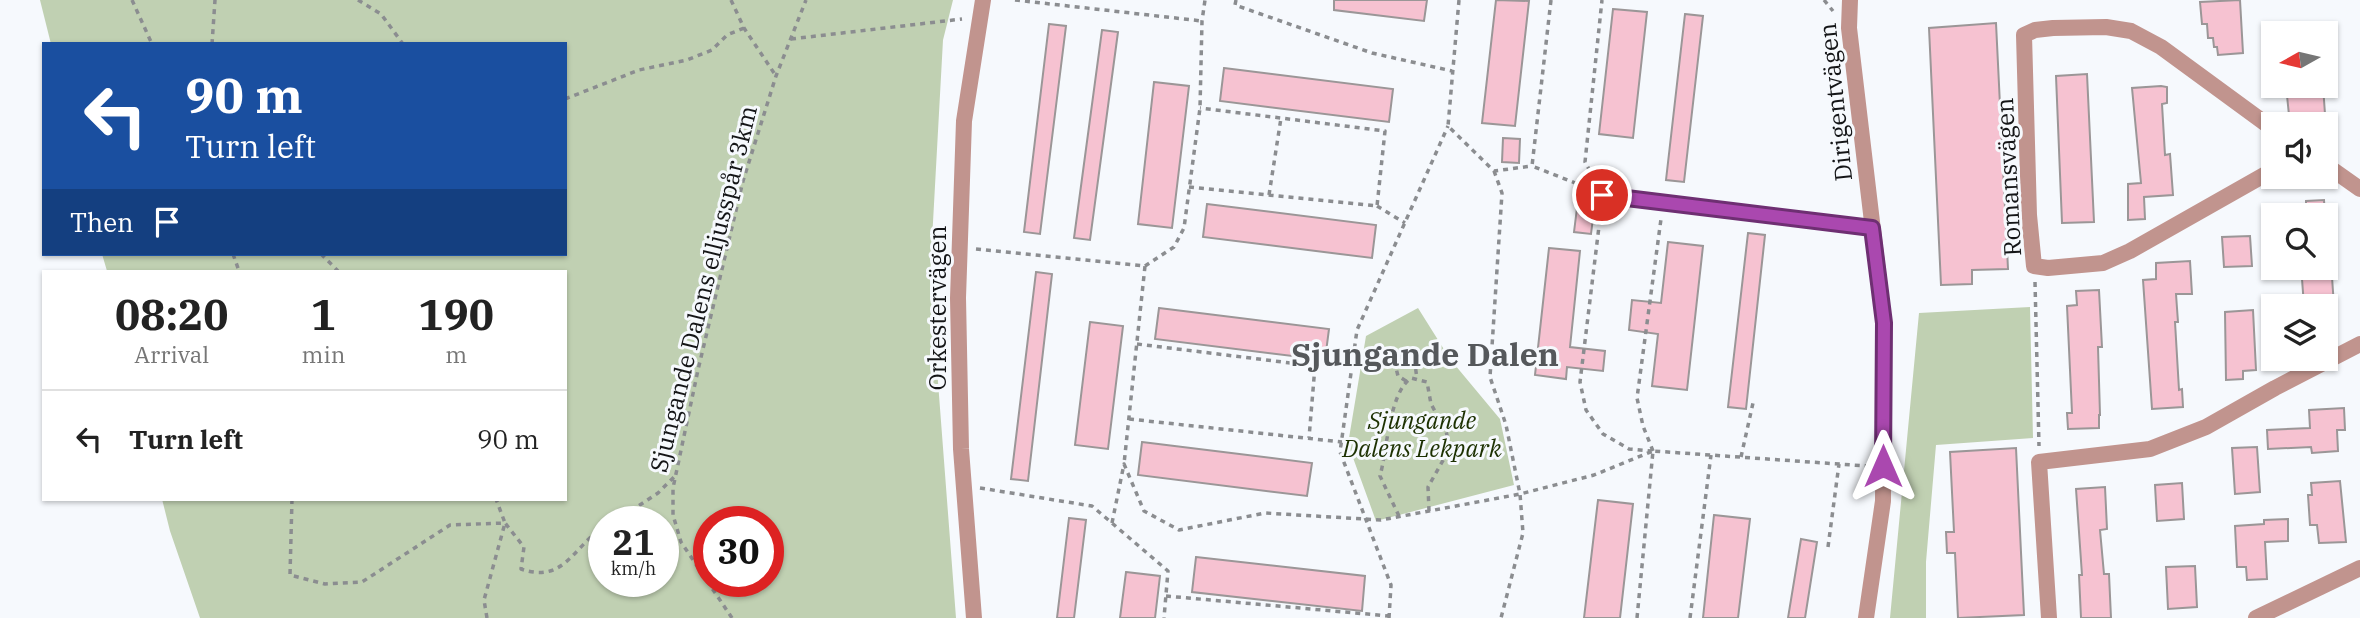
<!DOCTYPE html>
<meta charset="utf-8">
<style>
:root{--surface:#fff;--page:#f6f6f6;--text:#222;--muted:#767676;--line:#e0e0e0}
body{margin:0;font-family:"IBM Plex Serif",serif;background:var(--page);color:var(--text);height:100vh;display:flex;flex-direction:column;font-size:26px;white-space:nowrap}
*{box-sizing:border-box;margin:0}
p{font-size:23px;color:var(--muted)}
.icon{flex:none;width:38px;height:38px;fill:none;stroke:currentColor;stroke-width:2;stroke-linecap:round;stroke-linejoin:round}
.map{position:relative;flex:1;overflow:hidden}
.drawer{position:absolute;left:42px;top:270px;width:525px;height:231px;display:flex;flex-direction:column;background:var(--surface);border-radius:0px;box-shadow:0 2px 5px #0004}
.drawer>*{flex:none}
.hud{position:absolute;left:42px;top:42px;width:525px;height:214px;border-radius:0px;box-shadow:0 2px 5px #0004;background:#1a4fa0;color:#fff;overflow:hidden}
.needle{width:46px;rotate:262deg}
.buttons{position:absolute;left:2261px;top:21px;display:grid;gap:14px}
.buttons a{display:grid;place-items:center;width:77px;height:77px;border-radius:0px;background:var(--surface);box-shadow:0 2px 5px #0004;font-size:35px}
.speed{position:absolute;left:588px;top:506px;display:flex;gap:14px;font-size:35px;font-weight:700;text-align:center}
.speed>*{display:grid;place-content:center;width:91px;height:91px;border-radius:50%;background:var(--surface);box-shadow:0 2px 5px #0004;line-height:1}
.speed small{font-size:18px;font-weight:400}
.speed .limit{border:10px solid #d22;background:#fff;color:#111}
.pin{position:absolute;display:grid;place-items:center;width:60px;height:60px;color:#fff;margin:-30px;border:4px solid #fff;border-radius:50%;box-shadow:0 2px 7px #0007}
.me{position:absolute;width:77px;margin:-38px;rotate:0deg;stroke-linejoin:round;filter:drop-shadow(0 0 5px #0008)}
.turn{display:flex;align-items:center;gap:24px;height:147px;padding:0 28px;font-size:32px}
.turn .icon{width:91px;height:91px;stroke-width:2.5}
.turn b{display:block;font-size:49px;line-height:60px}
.then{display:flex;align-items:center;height:66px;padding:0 28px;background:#0003;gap:14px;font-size:26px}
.eta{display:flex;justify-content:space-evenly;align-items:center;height:119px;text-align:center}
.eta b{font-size:42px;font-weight:700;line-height:49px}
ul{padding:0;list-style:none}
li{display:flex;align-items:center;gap:21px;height:98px;padding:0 28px;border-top:2px solid var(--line)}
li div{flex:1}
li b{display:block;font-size:26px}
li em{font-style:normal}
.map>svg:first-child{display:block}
</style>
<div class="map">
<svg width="2360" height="618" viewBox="0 0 2360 618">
<rect width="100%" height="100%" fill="#f6f9fd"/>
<path fill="#c0d0b2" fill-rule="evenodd" d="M40 0H953L943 40 930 277 956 618H200L170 531 162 499H565V271H107L102 254H565V44H51ZM604 522H663V581H604ZM709 522H768V581H709Z
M2030 307 2033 438 1936 445 1926 562V618H1890L1919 313Z
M1418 308 1450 359 1500 419 1514 485 1376 521 1348 444 1366 336Z"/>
<path fill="#f6c2d1" stroke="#9b9697" stroke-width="2" d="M1334 0H1427L1424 21 1334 10Z
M1496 0 1529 1 1515 126 1482 123Z
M2240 0 2243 53 2218 55 2217 47H2214L2213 38H2208L2207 24H2202L2200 2Z
M1613 9 1647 12 1633 138 1599 134Z
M1685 14 1703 16 1684 182 1666 180Z
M1996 23 2008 269 1972 270V284L1941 285 1929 28Z
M1049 24 1066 26 1040 234 1024 232Z
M1102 30 1118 32 1090 240 1074 238Z
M1224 68 1393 89 1389 122 1220 101Z
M2087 74 2094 222 2062 223 2056 76Z
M1154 82 1189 86 1172 228 1138 224Z
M2161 86 2167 87V103L2162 104 2165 155 2170 154 2173 195 2144 197 2145 219 2128 220V184L2141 183 2132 88Z
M2286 86H2323L2325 114 2289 115Z
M1503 138 1520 139 1519 163 1502 162Z
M2324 200 2325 215H2306V201Z
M1207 204 1376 225 1372 258 1203 237Z
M1577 208 1594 210 1591 234 1574 232Z
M1748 233 1765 235 1746 409 1728 407Z
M2250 236 2252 266 2224 267 2222 237Z
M1668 242 1703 246 1687 390 1652 386 1658 334 1629 330 1632 300 1661 303Z
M1549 248 1580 251 1570 347 1605 351 1603 371 1567 367 1566 379 1535 375Z
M2190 261 2192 294H2176L2178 322H2175L2179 390 2182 389 2183 407 2152 409 2143 280 2156 279V263Z
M1036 272 1052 274 1028 481 1011 479Z
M2332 277 2334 306H2304L2302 279Z
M2099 290 2102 347H2098L2100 415H2099V428L2068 429 2067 413H2072L2067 306 2077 305 2076 291Z
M1159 308 1329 329 1325 360 1155 339Z
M2253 310 2256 370 2243 371V379L2226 380 2225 312Z
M1090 322 1123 326 1108 449 1075 445Z
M2344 408 2345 430H2337L2338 451 2312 453 2311 447 2268 449 2267 430 2310 428 2309 410Z
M1142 442 1312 463 1307 496 1138 475Z
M2257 447 2260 492 2235 494 2232 448Z
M2016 448 2024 615 1958 618 1955 553H1947L1946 532H1954L1950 452Z
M2340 481 2346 542 2319 543 2317 525H2310L2308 495H2312L2311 483Z
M2182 483 2184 519 2157 521 2155 485Z
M2105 487 2107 529 2100 530 2104 574H2109L2111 618H2081L2079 575H2082L2076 489Z
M1598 500 1633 504 1620 618H1584Z
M1714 515 1750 519 1738 618H1703Z
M1069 518 1086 520 1074 618H1057Z
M2288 519V541L2265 542 2267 579 2247 580 2246 567H2237L2235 526 2264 524V520Z
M1801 539 1817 542 1805 618H1788Z
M1196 557 1365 576 1362 611 1192 592Z
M2195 566 2197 607 2168 609 2166 567Z
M1126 572 1160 576 1155 618H1120Z"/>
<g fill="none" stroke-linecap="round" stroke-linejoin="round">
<path stroke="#8b8d90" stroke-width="3.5" stroke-dasharray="5 5" stroke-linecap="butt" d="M132 0 152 44
M358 0 381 14 403 44
M731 0 744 28 776 76
M1015 0 1202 21
M1236 0 1235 5 1372 53 1452 71
M1459 0 1448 126 1494 171 1532 166
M1551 0 1532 166 1588 188
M1824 0 1833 11
M791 39 962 19
M212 44 215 0
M565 99 639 70 687 60 712 50 727 35 744 28
M1494 171 1502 193 1490 377 1506 425 1520 494 1523 533 1501 618
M1595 180 1585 162 1602 0
M1189 187 1377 206 1385 131 1200 108
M1269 195 1281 118
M1377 206 1405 223
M1601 210 1580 382 1586 410 1603 434 1629 449 1651 451
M976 249 1145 266 1124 464
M233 254 239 271
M321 254 338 271
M1145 266 1174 247 1184 228 1200 108 1202 21 1205 0
M2035 282 2039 446
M1137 344 1315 366 1309 438
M1406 381 1398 376 1394 360 1409 353 1415 364 1417 379
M1129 419 1342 442
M1653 451 1643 426 1637 398 1661 219
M1741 457 1753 403
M980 488 1092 506 1168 571 1164 618
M292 499 290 575 325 584 362 582 450 525 505 523 524 547 521 569C565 584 573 546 604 527
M1399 516 1380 476C1387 451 1389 393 1411 378L1427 382 1431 404 1446 431 1450 448 1428 487 1429 511
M614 522 658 493 676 475
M1112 523 1124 464 1144 511 1179 530 1265 513 1381 520 1520 494 1594 475 1653 451
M1828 547 1839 464
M1166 596 1389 616
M487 618 484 600 505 523 496 499
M732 618 681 542 673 515V488L698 370 743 181 776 76 806 0
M1389 618 1391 585 1340 452 1357 330 1448 126
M1637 618 1653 451 1867 466
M1690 618 1711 455"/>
<path stroke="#c1948e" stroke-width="16" d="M1850 0 1849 28 1884 323 1883 501 1866 618
M2273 129 2161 47 2131 31 2106 27 2053 28 2035 30 2024 35 2029 215 2034 266 2048 268 2103 263 2130 251 2273 170
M2326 165 2360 189
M1602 195 1872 228
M974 618 961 449 958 298 964 121 983 0
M2049 618 2039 462 2150 449 2206 427 2275 388 2360 344
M2256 618 2360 568"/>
</g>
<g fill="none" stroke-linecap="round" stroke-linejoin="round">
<g stroke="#6e2f72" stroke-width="18">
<path id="route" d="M1602 195 1872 228 1884 323 1883 466"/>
</g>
<use href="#route" stroke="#aa48af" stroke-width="12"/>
</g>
<g text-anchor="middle" stroke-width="6" stroke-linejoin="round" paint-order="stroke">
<g font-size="24" fill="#141517" stroke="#f6f9fd">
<text transform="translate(1836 102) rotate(-96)" y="8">Dirigentvägen</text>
<text transform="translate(2009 177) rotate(-93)" y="8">Romansvägen</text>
<text transform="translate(704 289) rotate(-76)" y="8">Sjungande Dalens elljusspår 3km</text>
<text transform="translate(938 308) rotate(-90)" y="8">Orkestervägen</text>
</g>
<g font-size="24" font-style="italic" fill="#1d3102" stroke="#f6f9fd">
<text x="1422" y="429">Sjungande<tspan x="1422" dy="28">Dalens Lekpark</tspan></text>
</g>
<g font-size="32" font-weight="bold" fill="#55585b" stroke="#f6f9fd">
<text x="1425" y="366">Sjungande Dalen</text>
</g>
</g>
</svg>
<div class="buttons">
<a><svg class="needle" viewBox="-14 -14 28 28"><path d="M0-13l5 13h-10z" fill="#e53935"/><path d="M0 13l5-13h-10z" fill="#767676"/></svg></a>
<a><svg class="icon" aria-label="sound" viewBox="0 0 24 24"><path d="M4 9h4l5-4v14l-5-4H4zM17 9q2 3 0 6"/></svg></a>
<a><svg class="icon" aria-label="search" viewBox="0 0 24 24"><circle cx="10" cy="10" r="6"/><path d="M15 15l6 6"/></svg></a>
<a><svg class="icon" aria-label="layers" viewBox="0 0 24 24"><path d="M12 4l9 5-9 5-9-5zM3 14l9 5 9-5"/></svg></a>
</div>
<div class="speed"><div>21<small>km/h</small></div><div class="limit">30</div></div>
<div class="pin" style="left:1602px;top:195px;background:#d93025"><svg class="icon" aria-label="arrive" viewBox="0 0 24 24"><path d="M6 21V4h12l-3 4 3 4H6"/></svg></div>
<svg class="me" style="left:1883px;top:466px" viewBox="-20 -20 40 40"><path d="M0-17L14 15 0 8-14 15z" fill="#aa48af" stroke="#fff" stroke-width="4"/></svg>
<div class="hud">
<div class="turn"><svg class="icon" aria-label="left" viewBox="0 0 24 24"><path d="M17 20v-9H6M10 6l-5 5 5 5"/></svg><div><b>90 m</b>Turn left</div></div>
<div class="then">Then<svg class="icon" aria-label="arrive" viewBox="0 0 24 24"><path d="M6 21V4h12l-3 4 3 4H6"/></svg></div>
</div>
<section class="drawer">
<div class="eta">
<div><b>08:20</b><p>Arrival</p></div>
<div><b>1</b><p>min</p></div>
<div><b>190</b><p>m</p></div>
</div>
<ul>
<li><svg class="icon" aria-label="left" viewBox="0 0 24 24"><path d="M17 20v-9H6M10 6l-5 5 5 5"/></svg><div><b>Turn left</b></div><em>90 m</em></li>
</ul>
</section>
</div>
